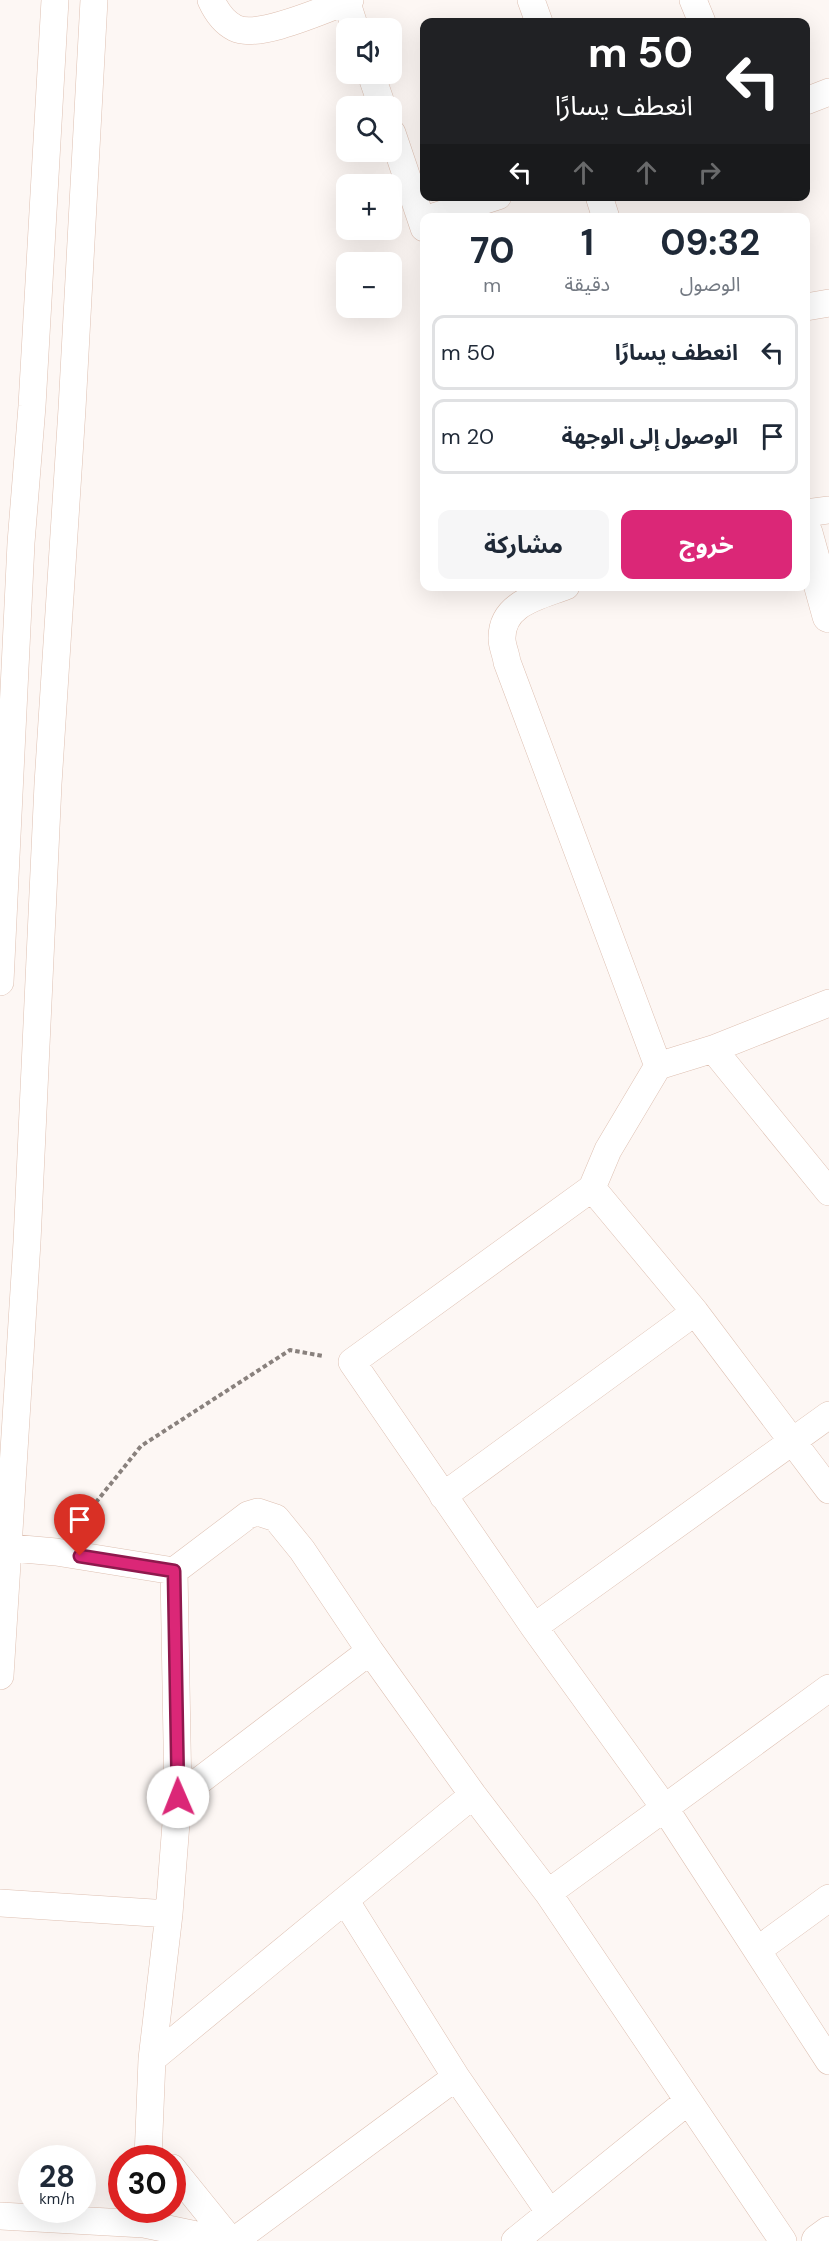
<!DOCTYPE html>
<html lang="ar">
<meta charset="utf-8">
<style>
:root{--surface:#fff;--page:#f6f6f7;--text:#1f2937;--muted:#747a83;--line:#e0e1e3;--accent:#db2777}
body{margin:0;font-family:"DM Sans","Noto Sans Arabic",sans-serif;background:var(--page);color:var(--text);direction:rtl;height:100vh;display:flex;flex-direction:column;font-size:22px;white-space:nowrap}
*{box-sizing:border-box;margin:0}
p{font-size:20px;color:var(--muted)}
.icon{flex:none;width:33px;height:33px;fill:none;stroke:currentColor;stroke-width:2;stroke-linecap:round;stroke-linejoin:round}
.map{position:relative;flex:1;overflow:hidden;direction:ltr}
.drawer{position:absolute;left:420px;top:213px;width:390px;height:378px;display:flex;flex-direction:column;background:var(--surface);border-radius:12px;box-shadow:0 6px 24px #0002;direction:rtl}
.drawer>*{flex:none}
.guide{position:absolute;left:420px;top:18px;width:390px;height:183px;border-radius:12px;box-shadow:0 6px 24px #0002;direction:rtl;background:#202124;color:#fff;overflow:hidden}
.tools{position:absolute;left:336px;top:18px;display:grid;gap:12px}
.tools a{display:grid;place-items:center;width:66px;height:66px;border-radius:12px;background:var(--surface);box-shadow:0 6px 24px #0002;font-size:30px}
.speed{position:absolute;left:18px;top:2145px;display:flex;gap:12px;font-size:30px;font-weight:700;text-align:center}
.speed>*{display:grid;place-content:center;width:78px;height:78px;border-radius:50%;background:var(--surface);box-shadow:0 6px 24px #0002;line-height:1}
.speed small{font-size:15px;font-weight:400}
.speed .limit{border:9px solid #d22;background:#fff;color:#111}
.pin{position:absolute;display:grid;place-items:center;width:51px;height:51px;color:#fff;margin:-62px -26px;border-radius:50% 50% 50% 0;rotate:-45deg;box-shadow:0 0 6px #0007}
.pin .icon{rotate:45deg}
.me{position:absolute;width:66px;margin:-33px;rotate:359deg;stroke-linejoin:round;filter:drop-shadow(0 0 4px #0008)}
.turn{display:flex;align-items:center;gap:21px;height:126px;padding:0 18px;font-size:27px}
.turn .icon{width:78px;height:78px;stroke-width:2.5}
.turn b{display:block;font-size:42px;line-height:51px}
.lanes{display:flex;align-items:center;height:57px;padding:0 18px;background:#0003;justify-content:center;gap:30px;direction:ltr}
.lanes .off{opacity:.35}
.eta{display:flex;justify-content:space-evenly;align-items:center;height:102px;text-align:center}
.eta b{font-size:36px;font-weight:700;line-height:42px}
.cta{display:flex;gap:12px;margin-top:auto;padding:12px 18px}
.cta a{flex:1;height:69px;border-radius:12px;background:var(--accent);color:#fff;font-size:24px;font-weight:700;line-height:69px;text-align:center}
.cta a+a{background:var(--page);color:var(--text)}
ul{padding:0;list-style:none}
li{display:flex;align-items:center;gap:18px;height:75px;margin:0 12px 9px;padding:0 6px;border:3px solid var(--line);border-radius:12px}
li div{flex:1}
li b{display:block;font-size:22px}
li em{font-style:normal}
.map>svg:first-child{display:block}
</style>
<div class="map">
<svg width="829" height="2241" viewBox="0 0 829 2241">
<rect width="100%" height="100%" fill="#fdf7f4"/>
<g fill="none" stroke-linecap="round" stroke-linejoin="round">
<g stroke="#dec0b2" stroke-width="28">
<path id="minor" d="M211 0C216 11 223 22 235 28 258 40 325 9 350 0
M346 0 355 28
M531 0 539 22
M693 0 702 22
M371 74 382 106
M806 101 829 92
M392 133 424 228
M599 196 606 218
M430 218 498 196
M806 307 829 303
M806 513 829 510
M566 586C540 596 501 603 502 639 502 646 506 654 507 662L658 1066
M0 982 21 543 32 406 55 0
M829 1003 713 1049 658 1066 608 1150 592 1188 352 1362 534 1627 664 1807 829 2061
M713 1049 829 1192
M592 1188 695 1312 829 1490
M443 1496 695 1312
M0 1547 56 1552 174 1571 248 1515 258 1512 276 1518 302 1550 370 1651 473 1795 548 1893 783 2241
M534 1627 829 1415
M0 1676 27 1242 48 784 72 409 94 0
M178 1797 370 1651
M548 1893 829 1688
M0 1903 169 1914
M759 1949 829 1898
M152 2059 345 1900
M456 2077 345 1900 473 1795
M148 2158 152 2059 169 1914 178 1797 174 1571
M172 2168 231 2241
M0 2216 144 2224 225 2241
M234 2241 456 2077 550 2213
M515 2241 688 2101"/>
</g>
<g stroke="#dec0b2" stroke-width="34">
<path id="tertiary" d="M806 533 829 616
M818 2241 829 2233"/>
</g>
<path stroke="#89817d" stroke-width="4" stroke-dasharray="4.5 3" stroke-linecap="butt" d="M77 1526 141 1446 290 1350 323 1356"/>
<use href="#minor" stroke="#fff" stroke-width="27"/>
<use href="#tertiary" stroke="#fff" stroke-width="33"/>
</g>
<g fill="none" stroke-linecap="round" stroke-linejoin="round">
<g stroke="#8e194d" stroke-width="15">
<path id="route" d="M80 1556 174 1571 178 1797"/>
</g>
<use href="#route" stroke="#db2777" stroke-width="10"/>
</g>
</svg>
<div class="tools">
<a><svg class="icon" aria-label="sound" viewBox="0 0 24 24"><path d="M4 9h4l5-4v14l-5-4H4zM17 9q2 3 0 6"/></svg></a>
<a><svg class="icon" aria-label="search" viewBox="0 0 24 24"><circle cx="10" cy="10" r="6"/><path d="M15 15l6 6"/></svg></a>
<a>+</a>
<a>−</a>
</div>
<div class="speed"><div>28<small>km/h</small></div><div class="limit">30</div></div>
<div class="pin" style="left:80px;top:1556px;background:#d93025"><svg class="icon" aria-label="arrive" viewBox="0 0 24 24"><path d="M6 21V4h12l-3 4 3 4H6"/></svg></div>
<svg class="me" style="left:178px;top:1797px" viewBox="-20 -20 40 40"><circle r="19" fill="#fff"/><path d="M0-13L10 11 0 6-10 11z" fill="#db2777"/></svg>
<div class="guide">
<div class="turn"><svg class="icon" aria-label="left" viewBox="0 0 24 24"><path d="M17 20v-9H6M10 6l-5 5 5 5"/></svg><div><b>50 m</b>انعطف يسارًا</div></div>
<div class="lanes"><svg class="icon" aria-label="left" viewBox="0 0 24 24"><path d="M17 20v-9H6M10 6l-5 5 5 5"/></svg><svg class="icon off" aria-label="ahead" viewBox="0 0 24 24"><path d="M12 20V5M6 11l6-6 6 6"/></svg><svg class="icon off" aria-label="ahead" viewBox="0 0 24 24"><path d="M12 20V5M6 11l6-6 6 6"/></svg><svg class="icon off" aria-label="right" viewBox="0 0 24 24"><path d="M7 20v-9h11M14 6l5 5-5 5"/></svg></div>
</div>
<section class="drawer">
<div class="eta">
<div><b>09:32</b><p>الوصول</p></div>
<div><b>1</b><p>دقيقة</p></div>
<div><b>70</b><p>m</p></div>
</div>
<ul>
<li><svg class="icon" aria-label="left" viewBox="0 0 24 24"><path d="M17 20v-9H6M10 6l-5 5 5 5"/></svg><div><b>انعطف يسارًا</b></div><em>50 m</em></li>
<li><svg class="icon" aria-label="arrive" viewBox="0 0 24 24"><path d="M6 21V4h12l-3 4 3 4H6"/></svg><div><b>الوصول إلى الوجهة</b></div><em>20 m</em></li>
</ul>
<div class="cta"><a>خروج</a><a>مشاركة</a></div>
</section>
</div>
